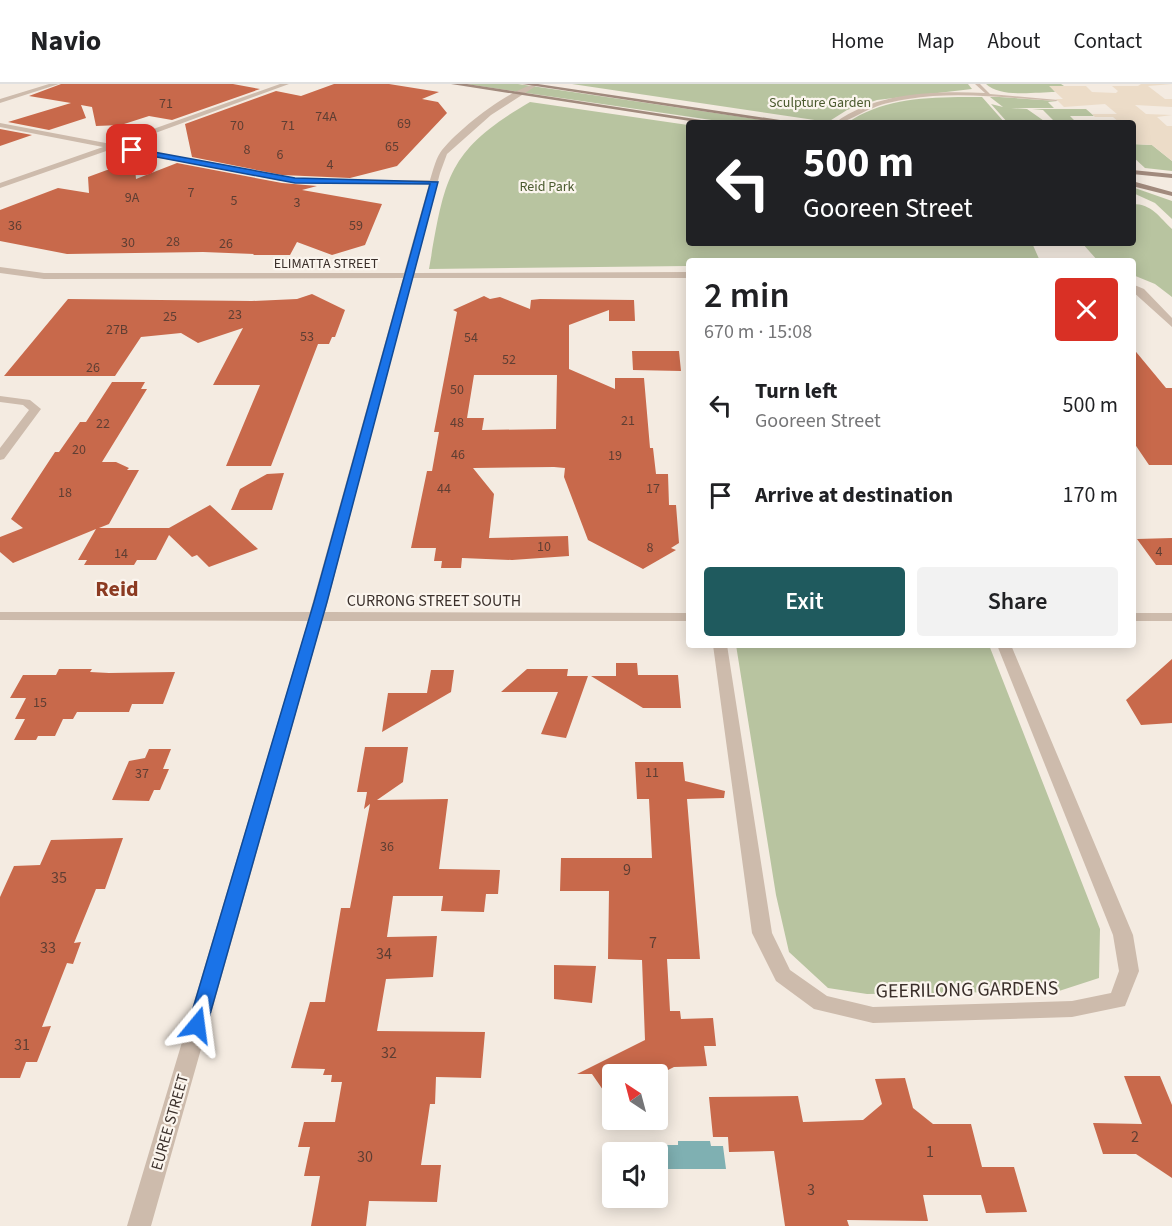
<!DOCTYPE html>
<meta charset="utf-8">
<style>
:root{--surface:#fff;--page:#f2f2f2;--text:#202124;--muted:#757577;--line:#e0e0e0;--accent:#1f5a5e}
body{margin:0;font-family:"Source Sans 3",sans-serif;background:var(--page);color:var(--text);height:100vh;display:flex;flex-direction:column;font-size:22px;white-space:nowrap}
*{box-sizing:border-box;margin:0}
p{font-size:20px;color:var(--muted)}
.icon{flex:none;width:33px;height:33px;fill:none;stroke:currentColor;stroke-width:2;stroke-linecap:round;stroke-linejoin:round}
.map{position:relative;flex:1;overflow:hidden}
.sheet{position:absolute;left:686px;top:174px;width:450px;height:390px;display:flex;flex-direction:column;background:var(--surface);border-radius:6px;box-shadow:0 3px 15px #0003}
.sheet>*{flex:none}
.banner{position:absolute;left:686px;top:36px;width:450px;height:126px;border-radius:6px;box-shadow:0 3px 15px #0003;background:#202124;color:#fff;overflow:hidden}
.needle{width:39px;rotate:324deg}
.tools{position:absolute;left:602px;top:980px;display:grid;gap:12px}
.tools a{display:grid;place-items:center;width:66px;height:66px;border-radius:6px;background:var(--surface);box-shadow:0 3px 15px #0003;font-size:30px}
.pin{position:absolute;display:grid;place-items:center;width:51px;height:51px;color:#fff;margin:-26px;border-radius:12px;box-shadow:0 3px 9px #0006}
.me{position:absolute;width:66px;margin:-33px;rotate:16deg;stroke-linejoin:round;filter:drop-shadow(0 0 4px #0008)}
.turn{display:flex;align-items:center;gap:21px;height:126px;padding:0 18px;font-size:27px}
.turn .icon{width:78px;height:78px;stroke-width:2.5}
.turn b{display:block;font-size:42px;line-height:51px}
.round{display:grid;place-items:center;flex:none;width:63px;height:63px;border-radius:6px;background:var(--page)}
.headline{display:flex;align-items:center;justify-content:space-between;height:102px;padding:0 18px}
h1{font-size:36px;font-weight:600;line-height:45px}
.button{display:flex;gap:12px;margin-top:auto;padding:12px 18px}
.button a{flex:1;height:69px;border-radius:6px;background:var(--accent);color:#fff;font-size:24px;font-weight:600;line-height:69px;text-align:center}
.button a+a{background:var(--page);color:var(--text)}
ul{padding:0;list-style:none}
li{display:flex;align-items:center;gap:18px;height:90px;padding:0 18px}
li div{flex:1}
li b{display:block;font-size:22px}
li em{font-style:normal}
header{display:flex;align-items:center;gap:36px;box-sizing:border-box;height:84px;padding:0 30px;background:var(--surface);border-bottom:2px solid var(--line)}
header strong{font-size:28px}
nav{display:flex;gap:33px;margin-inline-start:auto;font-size:21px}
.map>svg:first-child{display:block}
</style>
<header>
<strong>Navio</strong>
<nav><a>Home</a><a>Map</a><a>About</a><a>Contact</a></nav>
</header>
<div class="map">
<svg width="1172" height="1142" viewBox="0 0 1172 1142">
<rect width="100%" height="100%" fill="#f4ebe1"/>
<path fill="#b8c4a0" d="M466 0H518L782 39H732Z
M572 0H968L972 5 877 16 847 26 828 38Z
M986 0H1061L1064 2H1050L1055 8C1036 8 1000 14 986 0Z
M958 13H982L1005 39H847C880 16 918 14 958 13Z
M990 13H999L1057 17 1048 18 1054 24H1011L1027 25 1047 39H1008L991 20 1003 23Z
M530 18 688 41V159H1032L1040 177H688V182L429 185C445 94 446 67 530 18Z
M1032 25H1086L1094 32H1070L1077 39H1056L1043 26Z
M1132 60 1152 61 1172 77V87L1145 84 1133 73Z
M1132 103 1172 117V135L1155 119 1133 109Z
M1133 120C1152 120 1159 133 1172 145V213L1155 200 1133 191 1132 177H1098L1082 159H1132Z
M736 561H989L1100 845 1099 894 1059 907 867 910 828 904 789 868 776 811Z"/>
<path fill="#ecdcc8" d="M1141 0H1172L1148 2 1165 15H1172V23L1135 21 1146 30 1172 31 1157 33 1167 42H1172V77L1152 61 1133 60 1132 39H1120L1113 33H1095L1092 30H1117L1105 20 1064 23 1056 15H1063L1049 2H1086L1092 8 1116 9 1118 7 1112 2H1138Z"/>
<path fill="#7fb0b2" d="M678 1057H710L711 1062H723L726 1085H668L667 1061H678Z"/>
<path fill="#c8694b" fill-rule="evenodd" d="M61 0H233L260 5 172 36 149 32 121 41 96 42 92 23 81 21 86 34 49 46 8 38 71 19 29 12Z
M334 0H389L439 8 422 15 438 18 447 29 397 82 350 94 282 91 192 73 185 40 276 7 301 12Z
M0 45 32 51 0 62Z
M177 79 282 99 317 102 302 106 382 120 365 161 332 171 297 158 290 171H253L254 170 203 168 67 170 0 157V126L58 104 89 109 88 93 107 86 135 84 136 95Z
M312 210 345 226 335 253H332L329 260H318L271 382H226L260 301H213L243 244 198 259 181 249 141 253 115 292H4L68 215 252 217 297 215Z
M484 212 490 215 500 213 530 225 531 216 540 215 634 216 635 237H609V226L569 241V285L615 305V294H644L650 364H653L656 390H668L669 421H676L679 459 671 464 676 466 643 485 588 456 564 393 565 384 554 383 473 384 494 410 489 454 568 452 569 472 512 476 462 474 461 484H441L442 477H434L436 464H411L427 387H432L439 348H434L457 228 453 226ZM474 291H557L556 345 482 346 484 334H467Z
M1132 263 1166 304H1172V381H1149L1132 356Z
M632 267H679L681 287 633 286Z
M112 298H145L141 305H147L102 378H116L129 384 127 386H139L109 440 99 444H169L210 421 258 465 209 483 197 471 192 473 169 451 156 476H137L134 481H84L87 476H78L96 445 13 479 0 468V453L23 444 11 435 55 368H59L80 338H86Z
M284 389 272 426H231L240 405 267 390Z
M1172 454V481H1156L1137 455Z
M1172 575V639L1141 641 1126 616Z
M616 579H637L638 591H678L681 624H643L591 592H616Z
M59 585H92L90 588 109 589 175 588 163 620H132L129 628H77L73 635H63L55 652H38L36 656H14L25 635H15L26 614H10L23 591H56Z
M527 585H568L567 592H588L566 654 541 650 558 608H501Z
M431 586H454L451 608 382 648 388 609H427Z
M365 663H408L403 698 377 716 448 715 439 785 500 786 498 810H486L484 828 441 827 443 812H393L387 853 437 852 433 893 386 895 377 947 485 948 481 994 436 993 435 1020H430L421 1081H441L437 1118 369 1117 366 1142H311L320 1092H304L310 1063H298L304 1038H335L342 998H331L332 991H323L325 985 291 984 310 918H325L341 824H350L370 720 364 725 367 708H357Z
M149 665H171L163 685H169L160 706H154L149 717 112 716 129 677 145 674Z
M635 678H683L685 697 725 707 724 714 687 715 700 875H667L670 927H680L681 935 713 934 716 962H704L707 982 674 983 660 990H612V1019L592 990H577L645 956 642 876 608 875 609 807H560L561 774H652L649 715H637Z
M123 754 105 805H96L74 859 81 858 73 880 67 879 42 943 51 942 37 978H26L20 994H0V813L14 782 40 781 51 756Z
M554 881 596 882 592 919 554 915Z
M1124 992H1160L1172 1021V1094L1136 1070H1103L1093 1039 1142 1040Z
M905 994 913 1024 933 1040H971L982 1083H1014L1027 1128 986 1129 981 1111H923L928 1137 847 1136 849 1142H785L774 1067 729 1068 728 1053H713L709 1013 798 1012 803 1038 863 1036 882 1020 875 995Z"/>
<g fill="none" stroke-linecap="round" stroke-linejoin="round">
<path fill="#cdbbac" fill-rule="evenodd" d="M975 0H980L990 10 1058 16 1056 17C1007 14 957 7 908 15 896 17 884 19 873 24 861 28 847 39 835 39 876 8 935 7 985 9Z"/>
<path fill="#cdbbac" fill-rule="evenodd" d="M49 0H59L0 19V15Z
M280 0H289L120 62 282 93 317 96H430C433 87 435 77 440 69 454 48 515 0 539 0L491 31 447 70 440 89 414 189 688 188V194H412L325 528 688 529V537H322L151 1142H127L308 537 0 536V528H310L403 194 44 195 0 189V183L44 189H404L429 100H317L282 97 112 65 0 104V99L103 63 0 43V39L111 60Z
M1132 200 1144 205 1172 234V243L1132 207Z
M0 312 30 316 41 325 4 375 0 376V364L29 326 23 321 0 318Z
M1132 529H1172V537H1132Z
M713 561H727L772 849 790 886 827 912 873 923 1072 917 1111 909 1119 887 1113 851 997 561H1011L1133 851 1139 887 1125 922 1072 933 873 939 814 925 776 897 752 849Z"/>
<path fill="#a18a7d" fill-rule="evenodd" d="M451 0H467L721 39H703Z
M522 0H538L800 39H781Z
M1132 86 1172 90V94L1132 90Z
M1132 97 1172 108V112L1132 102Z"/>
</g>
<path fill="#1a73e8" stroke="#114b97" stroke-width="1.5" d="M132 64 295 94 438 98 327 518 207 941 204 946 197 949 191 946 188 941 314 518 430 100 295 99 130 68Z"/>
<g text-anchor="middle" stroke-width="4.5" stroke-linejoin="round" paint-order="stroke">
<g font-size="14" fill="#4a5a2e" stroke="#fbf5ee">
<text x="820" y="23">Sculpture Garden</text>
<text x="547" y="107">Reid Park</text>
</g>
<g font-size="14" fill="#5e3e33">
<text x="166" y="24">71</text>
<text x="326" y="37">74A</text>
<text x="404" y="44">69</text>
<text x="237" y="46">70</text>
<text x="288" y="46">71</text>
<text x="392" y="67">65</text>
<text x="247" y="70">8</text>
<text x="280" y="75">6</text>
<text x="330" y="85">4</text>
<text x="191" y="113">7</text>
<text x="132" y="118">9A</text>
<text x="234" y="121">5</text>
<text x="297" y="123">3</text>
<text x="15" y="146">36</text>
<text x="356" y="146">59</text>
<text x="173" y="162">28</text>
<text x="128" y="163">30</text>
<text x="226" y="164">26</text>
<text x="235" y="235">23</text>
<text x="170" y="237">25</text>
<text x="117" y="250">27B</text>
<text x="307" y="257">53</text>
<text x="471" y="258">54</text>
<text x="509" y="280">52</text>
<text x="93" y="288">26</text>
<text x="457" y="310">50</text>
<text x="628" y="341">21</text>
<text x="457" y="343">48</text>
<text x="103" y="344">22</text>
<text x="79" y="370">20</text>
<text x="458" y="375">46</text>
<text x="615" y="376">19</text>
<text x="444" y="409">44</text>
<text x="653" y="409">17</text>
<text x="65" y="413">18</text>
<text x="544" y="467">10</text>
<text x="650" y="468">8</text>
<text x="1159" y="472">4</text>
<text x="121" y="474">14</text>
<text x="40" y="623">15</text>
<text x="652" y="693">11</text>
<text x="142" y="694">37</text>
<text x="387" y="767">36</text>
</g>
<g font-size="14" fill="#3b302b" stroke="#fbf5ee">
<text x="326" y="184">ELIMATTA STREET</text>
</g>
<g font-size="16" fill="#3b302b" stroke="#fbf5ee">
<text x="434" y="522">CURRONG STREET SOUTH</text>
<text transform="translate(169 1038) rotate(-74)" y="6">EUREE STREET</text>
</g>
<g font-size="16" fill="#5e3e33">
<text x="627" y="791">9</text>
<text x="59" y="799">35</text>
<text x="653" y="864">7</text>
<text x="48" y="869">33</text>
<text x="384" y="875">34</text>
<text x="22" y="966">31</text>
<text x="389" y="974">32</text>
<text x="1135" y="1058">2</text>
<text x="930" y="1073">1</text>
<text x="365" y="1078">30</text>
<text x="811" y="1111">3</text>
</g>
<g font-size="20" fill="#3b302b" stroke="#fbf5ee">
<text transform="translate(967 905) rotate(-1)" y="7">GEERILONG GARDENS</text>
</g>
<g font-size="22" font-weight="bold" fill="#8c3b22" stroke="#fbf5ee">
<text x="117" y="512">Reid</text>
</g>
</g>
</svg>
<div class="tools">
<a><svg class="needle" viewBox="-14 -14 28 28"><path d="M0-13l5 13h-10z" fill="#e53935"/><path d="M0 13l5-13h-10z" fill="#757577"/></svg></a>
<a><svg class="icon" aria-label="sound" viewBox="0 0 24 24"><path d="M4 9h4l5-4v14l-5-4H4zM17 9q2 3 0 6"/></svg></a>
</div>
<div class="pin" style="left:132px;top:66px;background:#d93025"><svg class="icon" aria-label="arrive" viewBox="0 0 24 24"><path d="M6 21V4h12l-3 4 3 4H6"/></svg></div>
<svg class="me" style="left:197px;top:941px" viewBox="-20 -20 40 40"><path d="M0-17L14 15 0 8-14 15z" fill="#1a73e8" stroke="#fff" stroke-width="4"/></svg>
<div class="banner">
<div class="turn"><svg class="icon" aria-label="left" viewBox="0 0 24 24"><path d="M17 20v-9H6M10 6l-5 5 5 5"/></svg><div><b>500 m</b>Gooreen Street</div></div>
</div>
<section class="sheet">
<div class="headline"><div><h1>2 min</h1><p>670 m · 15:08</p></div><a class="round" style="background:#d93025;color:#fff"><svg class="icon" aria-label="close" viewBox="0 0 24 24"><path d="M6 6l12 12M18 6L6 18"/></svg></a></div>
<ul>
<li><svg class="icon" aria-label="left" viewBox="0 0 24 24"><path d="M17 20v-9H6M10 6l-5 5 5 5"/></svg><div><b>Turn left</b><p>Gooreen Street</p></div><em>500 m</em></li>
<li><svg class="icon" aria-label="arrive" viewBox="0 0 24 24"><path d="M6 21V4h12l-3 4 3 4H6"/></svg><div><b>Arrive at destination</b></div><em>170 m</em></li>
</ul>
<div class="button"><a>Exit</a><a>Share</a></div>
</section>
</div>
